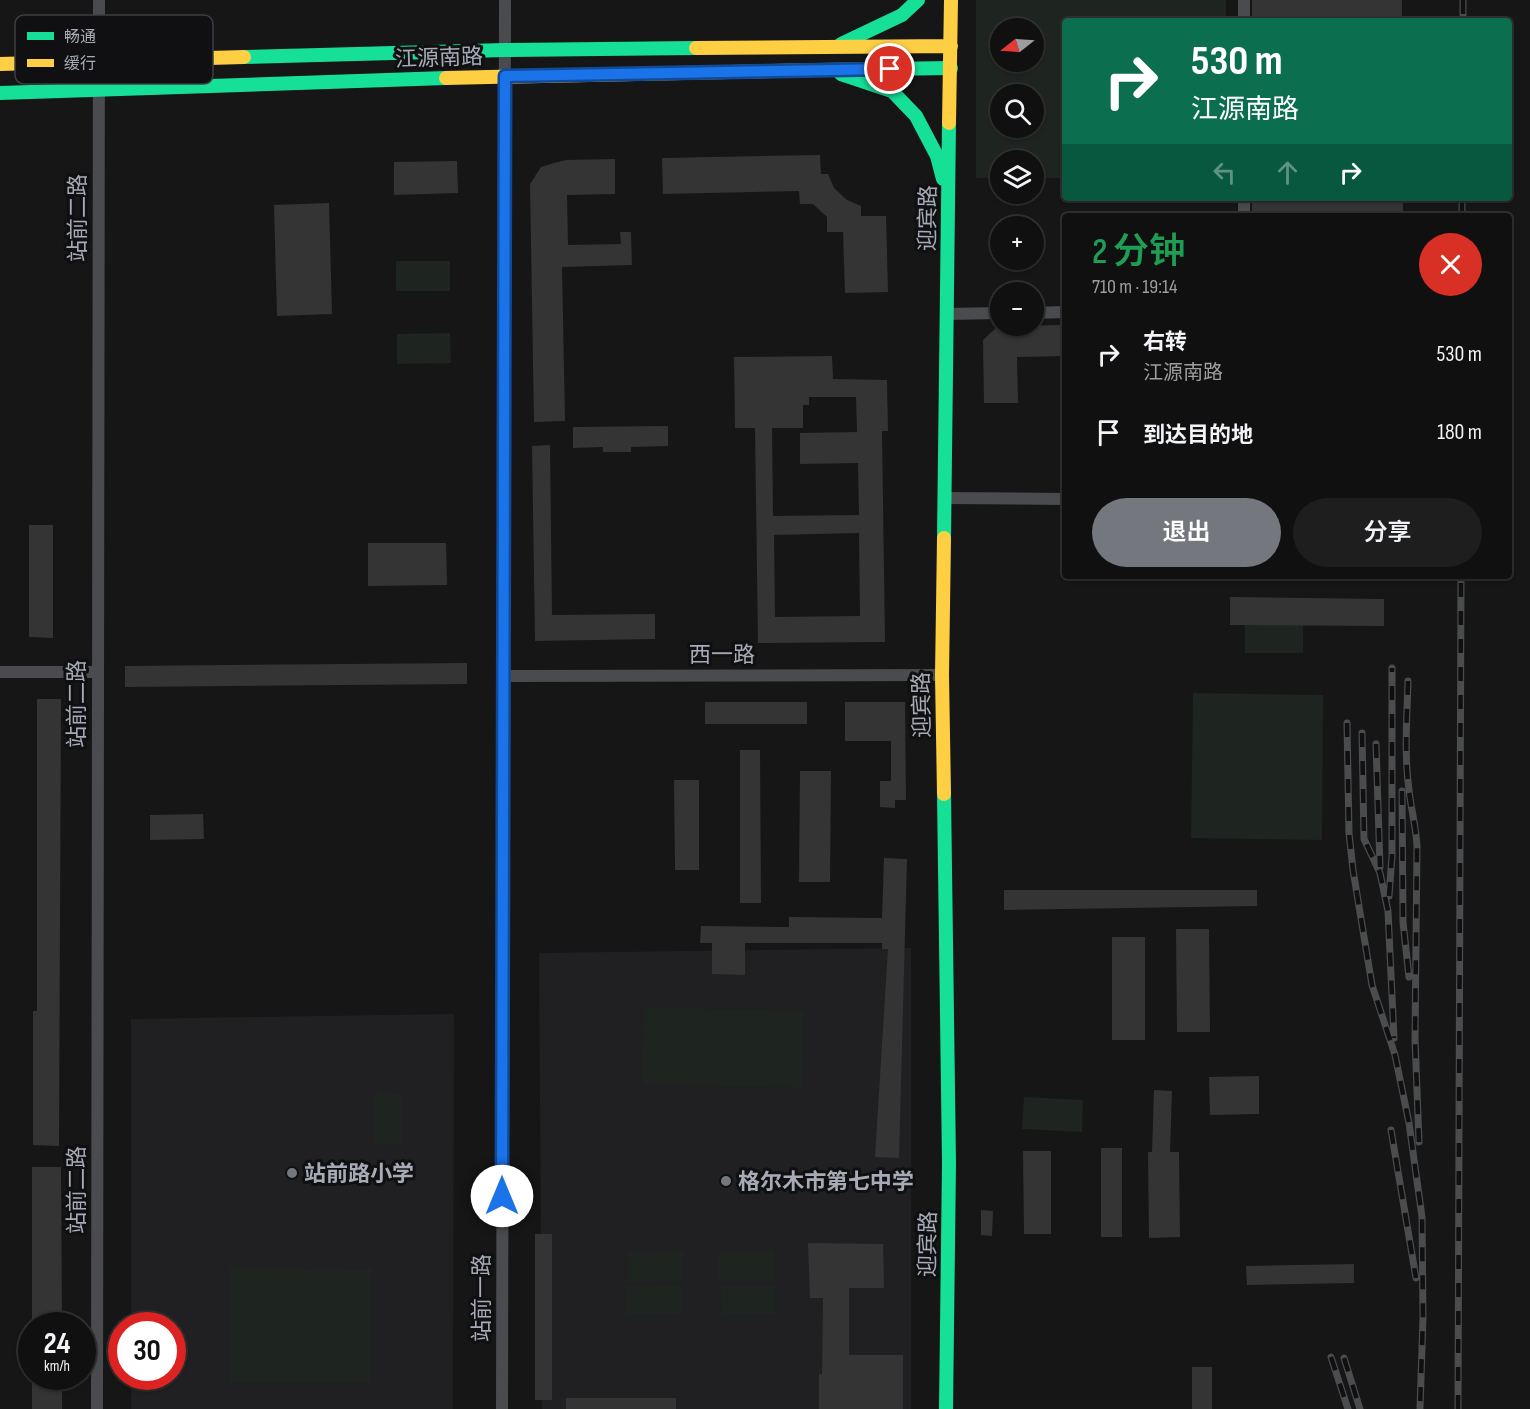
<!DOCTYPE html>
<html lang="zh">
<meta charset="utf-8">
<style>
:root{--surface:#101010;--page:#1e1e1e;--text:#f1f3f6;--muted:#9c9d9f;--line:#303030;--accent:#74777e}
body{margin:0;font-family:"Sofia Sans Condensed","Noto Sans SC",sans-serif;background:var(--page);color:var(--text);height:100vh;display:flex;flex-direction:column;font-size:22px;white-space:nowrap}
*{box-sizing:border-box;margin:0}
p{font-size:20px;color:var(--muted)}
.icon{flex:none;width:33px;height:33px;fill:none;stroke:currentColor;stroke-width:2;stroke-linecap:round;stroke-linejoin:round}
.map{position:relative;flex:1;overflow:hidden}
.drawer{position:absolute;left:1062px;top:213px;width:450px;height:366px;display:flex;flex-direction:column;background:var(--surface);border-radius:6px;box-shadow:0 2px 4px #0004,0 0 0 2px var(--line)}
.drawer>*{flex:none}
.guide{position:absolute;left:1062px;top:18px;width:450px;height:183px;border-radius:6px;box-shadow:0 2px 4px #0004,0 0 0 2px var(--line);background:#0b6e4f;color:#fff;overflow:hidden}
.needle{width:39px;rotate:253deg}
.buttons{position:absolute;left:990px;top:18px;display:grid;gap:12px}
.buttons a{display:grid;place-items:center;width:54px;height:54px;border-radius:50%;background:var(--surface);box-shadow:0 2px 4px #0004,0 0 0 2px var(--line);font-size:30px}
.speed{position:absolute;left:18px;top:1312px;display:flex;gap:12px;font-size:30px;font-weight:700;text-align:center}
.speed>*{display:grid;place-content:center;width:78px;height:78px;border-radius:50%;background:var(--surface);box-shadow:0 2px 4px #0004,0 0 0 2px var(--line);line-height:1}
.speed small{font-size:15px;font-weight:400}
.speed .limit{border:9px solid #d22;background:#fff;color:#111}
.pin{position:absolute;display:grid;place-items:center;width:51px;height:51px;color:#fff;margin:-26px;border:3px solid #fff;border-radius:50%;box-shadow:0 2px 6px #0007}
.me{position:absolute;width:66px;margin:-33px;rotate:0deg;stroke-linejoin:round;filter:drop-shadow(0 0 4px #0008)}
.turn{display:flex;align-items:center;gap:21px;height:126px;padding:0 30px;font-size:27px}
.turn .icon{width:78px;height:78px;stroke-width:2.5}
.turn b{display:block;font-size:42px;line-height:51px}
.lanes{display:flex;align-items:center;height:57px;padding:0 30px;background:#0003;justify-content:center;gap:30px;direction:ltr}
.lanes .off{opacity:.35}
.round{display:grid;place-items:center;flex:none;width:63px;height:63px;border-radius:32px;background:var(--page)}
.headline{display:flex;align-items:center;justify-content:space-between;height:102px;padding:0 30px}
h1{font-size:36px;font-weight:600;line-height:45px;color:#1e9e55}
.primary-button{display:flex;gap:12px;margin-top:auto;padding:12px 30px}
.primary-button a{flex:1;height:69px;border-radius:36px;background:var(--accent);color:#fff;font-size:24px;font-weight:600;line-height:69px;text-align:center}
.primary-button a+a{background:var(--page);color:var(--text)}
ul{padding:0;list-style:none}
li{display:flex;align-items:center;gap:18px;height:78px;padding:0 30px}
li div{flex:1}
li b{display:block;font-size:22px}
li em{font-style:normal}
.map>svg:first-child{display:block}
</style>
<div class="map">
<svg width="1530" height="1409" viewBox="0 0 1530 1409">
<rect width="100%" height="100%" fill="#161616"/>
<path fill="#202022" d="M911 948V1409H542L539 953Z
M454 1014 453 1409H131V1377H172V1326H131V1019Z"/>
<path fill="#1e241f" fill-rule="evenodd" d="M976 0H1226V21H1065V178H1034V160H1000V178H976ZM1000 28H1034V62H1000ZM1034 94V128H1000V94Z
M396 261H450V291H396Z
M450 333 451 363 397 364V334Z
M1245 621H1303V653H1245Z
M1193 693 1323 695 1322 840 1191 838Z
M644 1007 804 1011 802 1088 642 1084Z
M401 1094V1144H374V1095Z
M1024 1097 1083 1100 1082 1132 1022 1129Z
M719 1251H774V1280H719Z
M683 1252V1281L628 1282V1253Z
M230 1268 371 1269V1383L230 1382Z
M681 1285 682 1314 626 1315V1286Z
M720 1286H775L776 1314 721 1315Z"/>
<path fill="#343435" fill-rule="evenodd" d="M1252 0H1402V21H1252Z
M820 155 821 174H828L834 188 847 200 861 206V216H886L888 292 845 293 843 232H827V217L813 204H800L799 191 663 194 662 158Z
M615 159V194L567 195 568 245 621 244 620 232H631L632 265 562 267 565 421 534 422 530 184 541 167 554 163 566 160Z
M457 161 458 193 394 195V162Z
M1252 198H1403V216H1252Z
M329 203 332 314 277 316 274 205Z
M1065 325V356L1017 357 1018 403H984L983 340 998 326Z
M832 356 833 379 887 380 888 431H882L885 642 758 643 755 428H735L734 357ZM809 397H856L857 432 800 433V464L858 463 859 515 773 516 772 428H803V405H809ZM859 533 860 616 775 617 774 535Z
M668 426V446L631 447V452H603V447L573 448V427Z
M550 445 552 615 655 614V639L535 641 532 446Z
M29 525H53V638L29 637Z
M368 543H446L447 585 368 586Z
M1230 597 1384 599V626L1230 625Z
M467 663V684L125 687V666Z
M37 699H61L59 1146 33 1145V1011H37Z
M705 702H807V724H705Z
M845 702H905L906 800H895V808L880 807V781H891V741H845Z
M740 750H760L761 903H740Z
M800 771H831L830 882H799Z
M674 780H699V870H675Z
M203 814 204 839 150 840V815Z
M884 858 907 859 899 1158 875 1157 888 949H882V943H745V975L712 974V943H700L701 926 789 927V917L882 918Z
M1004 890H1257V906L1004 910Z
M1176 929H1209L1210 1032H1177Z
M1112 937H1145V1040H1112Z
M1259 1076V1114L1210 1115 1209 1077Z
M1154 1090 1172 1091 1170 1152H1179L1180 1237 1149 1238 1148 1152H1152Z
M1101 1148H1122V1237H1101Z
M1023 1151H1051V1234H1024Z
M32 1167H61L62 1326H32Z
M981 1210 993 1211 992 1236 981 1235Z
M535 1234H552V1400H535Z
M808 1243 883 1244 884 1288H849V1355H903V1409H819V1374H822L823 1298H810Z
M1354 1264V1283L1247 1285 1246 1266Z
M1192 1367H1212V1409H1192Z
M32 1377H62V1409H32Z
M566 1398H676V1409H566Z"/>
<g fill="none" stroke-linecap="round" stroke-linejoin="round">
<path stroke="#4a4b4e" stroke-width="12" d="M1244 0V21
M1244 198V216
M1034 313 1065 312
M947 314 1000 313
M944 498 1065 499
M0 672H97
M503 676 942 675
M97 1409 99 0
M502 1409 505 0"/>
<path stroke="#16e098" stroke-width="14" d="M841 44 902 15 918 0
M244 57 505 50 696 48
M817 70 951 68
M841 74 892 91 916 116 937 156 943 179
M0 93 446 78
M944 538 949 123
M944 794 949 1163 946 1409"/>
<path stroke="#ffcf43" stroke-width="14" d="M696 48 951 46
M0 64 244 57
M446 78 817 70
M949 123 951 0
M944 794 942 675 944 538"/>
<g stroke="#4a4c4d" stroke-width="7">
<path id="rail" d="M1463 0V21
M1462 216V198
M1408 681C1407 717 1404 754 1409 790 1411 809 1416 827 1417 846L1415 1039 1419 1142
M1347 723 1349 833 1353 870 1372 985 1395 1055 1409 1123 1422 1217 1423 1317 1420 1409
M1362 733 1364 839 1380 873 1388 911 1394 1038
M1376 744 1380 867
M1402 791 1403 922 1409 977
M1389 896 1392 856V668
M1391 1130 1416 1278
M1331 1357 1348 1409
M1344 1358 1360 1409
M1458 1409 1461 576"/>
</g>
<use href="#rail" stroke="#101012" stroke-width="4.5" stroke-dasharray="14" stroke-linecap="butt"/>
</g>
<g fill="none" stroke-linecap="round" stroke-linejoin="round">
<g stroke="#114b97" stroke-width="15">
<path id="route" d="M502 1196 505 76 890 69"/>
</g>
<use href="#route" stroke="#1a73e8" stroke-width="10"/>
</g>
<g fill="#74777e" stroke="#101012" stroke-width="2">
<circle cx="292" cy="1173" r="6"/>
<circle cx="726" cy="1181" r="6"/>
</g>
<g text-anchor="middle" stroke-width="6" stroke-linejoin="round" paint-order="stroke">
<g font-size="22" fill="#a7abb6" stroke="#101012">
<text transform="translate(439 57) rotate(-2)" y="8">江源南路</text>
<text transform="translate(77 218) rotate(-90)" y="8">站前二路</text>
<text transform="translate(927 218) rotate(-89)" y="8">迎宾路</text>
<text x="722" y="662">西一路</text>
<text transform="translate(76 704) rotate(-90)" y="8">站前二路</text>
<text transform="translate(921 705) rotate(-91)" y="8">迎宾路</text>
<text transform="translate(76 1190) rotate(-90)" y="8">站前二路</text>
<text transform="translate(927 1244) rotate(-89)" y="8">迎宾路</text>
<text transform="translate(481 1298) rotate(-90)" y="8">站前一路</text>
</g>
<g font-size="22" font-weight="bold" fill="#a7abb6" stroke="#101012" text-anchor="start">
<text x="304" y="1181">站前路小学</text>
<text x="738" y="1189">格尔木市第七中学</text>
</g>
</g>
<rect x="15" y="15" width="198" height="69" rx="9" fill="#101012" stroke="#3d3e43" stroke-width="1.5"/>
<rect x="27" y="32" width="27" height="8" fill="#16e098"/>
<rect x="27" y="59" width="27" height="8" fill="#ffcf43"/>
<g font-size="16" fill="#a7abb6">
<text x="64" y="42">畅通</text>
<text x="64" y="69">缓行</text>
</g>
</svg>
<div class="buttons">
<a><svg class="needle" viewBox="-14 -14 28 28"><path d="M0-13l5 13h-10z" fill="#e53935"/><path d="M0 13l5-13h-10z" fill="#9c9d9f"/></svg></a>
<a><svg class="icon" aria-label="search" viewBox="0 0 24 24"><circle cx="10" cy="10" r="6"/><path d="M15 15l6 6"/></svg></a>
<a><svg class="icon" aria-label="layers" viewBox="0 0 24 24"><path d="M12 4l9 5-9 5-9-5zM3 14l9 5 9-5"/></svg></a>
<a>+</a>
<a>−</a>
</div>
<div class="speed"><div>24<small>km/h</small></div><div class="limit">30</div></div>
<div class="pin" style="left:890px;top:69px;background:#d93025"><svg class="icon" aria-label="arrive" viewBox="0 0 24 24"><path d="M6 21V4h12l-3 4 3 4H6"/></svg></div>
<svg class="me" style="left:502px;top:1196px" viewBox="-20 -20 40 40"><circle r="19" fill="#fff"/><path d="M0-13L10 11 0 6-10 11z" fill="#1a73e8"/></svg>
<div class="guide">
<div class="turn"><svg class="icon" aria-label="right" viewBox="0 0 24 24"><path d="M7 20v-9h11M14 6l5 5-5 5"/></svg><div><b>530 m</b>江源南路</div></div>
<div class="lanes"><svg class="icon off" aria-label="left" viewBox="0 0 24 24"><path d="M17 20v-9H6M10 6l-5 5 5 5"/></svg><svg class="icon off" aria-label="ahead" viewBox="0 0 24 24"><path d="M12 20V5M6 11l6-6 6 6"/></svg><svg class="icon" aria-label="right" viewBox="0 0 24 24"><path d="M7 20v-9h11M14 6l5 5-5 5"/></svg></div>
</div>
<section class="drawer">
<div class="headline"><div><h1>2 分钟</h1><p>710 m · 19:14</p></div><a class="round" style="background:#d93025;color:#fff"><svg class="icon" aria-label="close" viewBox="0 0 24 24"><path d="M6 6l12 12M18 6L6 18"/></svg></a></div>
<ul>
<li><svg class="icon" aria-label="right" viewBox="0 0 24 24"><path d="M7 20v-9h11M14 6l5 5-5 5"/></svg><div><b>右转</b><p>江源南路</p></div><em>530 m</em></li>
<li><svg class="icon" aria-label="arrive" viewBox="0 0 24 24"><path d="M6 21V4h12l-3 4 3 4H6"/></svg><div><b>到达目的地</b></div><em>180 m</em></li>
</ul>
<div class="primary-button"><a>退出</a><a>分享</a></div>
</section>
</div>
